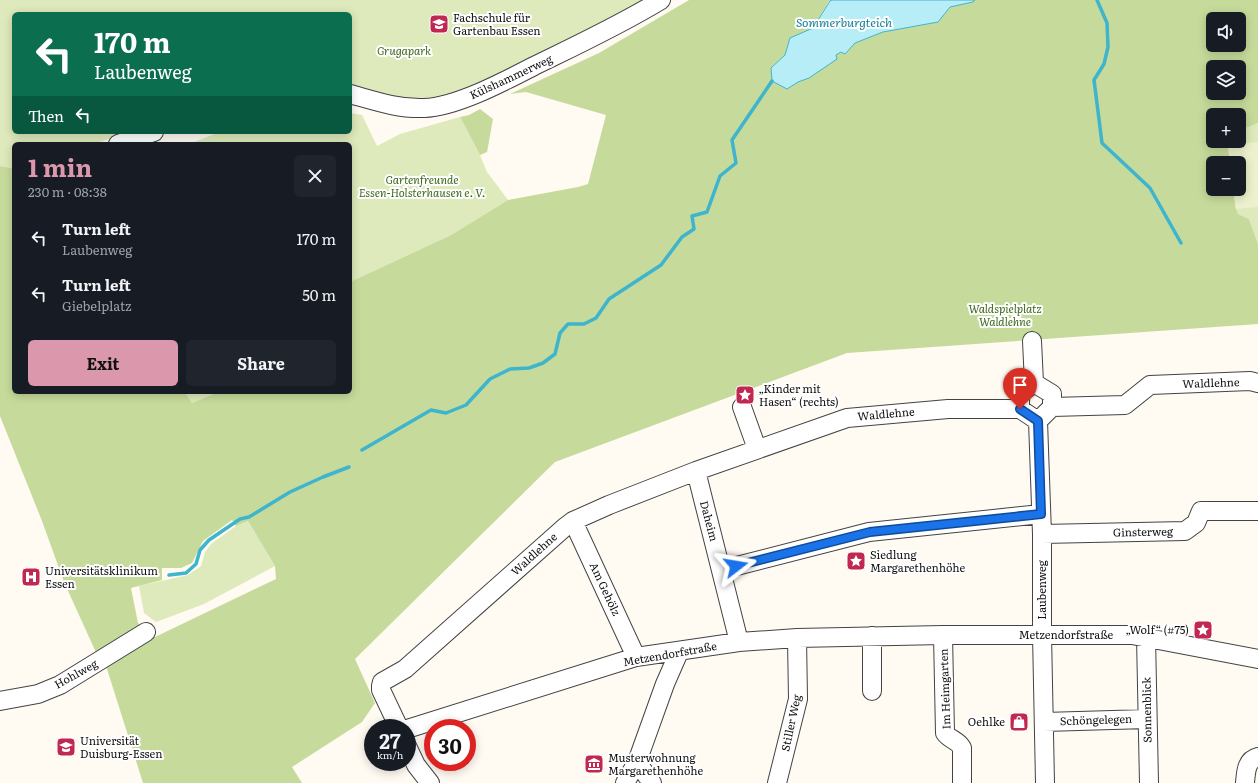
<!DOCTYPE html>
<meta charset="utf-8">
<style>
:root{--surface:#171b24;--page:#20242c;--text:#f1f3f6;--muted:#9ea1a6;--accent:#db97ac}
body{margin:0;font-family:Literata,serif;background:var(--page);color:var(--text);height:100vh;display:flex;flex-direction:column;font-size:15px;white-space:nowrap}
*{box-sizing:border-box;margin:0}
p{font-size:13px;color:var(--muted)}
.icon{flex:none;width:22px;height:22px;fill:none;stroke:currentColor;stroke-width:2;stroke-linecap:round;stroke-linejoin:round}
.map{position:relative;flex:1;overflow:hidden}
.panel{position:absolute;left:12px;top:142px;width:340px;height:252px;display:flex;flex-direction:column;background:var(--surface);border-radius:6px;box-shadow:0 2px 10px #0003}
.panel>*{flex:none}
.top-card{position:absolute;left:12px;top:12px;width:340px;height:122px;border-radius:6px;box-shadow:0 2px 10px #0003;background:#0b6e4f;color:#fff;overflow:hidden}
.buttons{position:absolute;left:1206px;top:12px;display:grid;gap:8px}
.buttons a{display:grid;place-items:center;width:40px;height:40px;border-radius:6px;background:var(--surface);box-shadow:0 2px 10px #0003;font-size:20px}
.speed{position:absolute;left:364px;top:719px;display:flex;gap:8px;font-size:20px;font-weight:700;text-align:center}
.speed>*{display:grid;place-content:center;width:52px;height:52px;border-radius:50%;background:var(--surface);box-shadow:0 2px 10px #0003;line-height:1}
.speed small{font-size:10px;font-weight:400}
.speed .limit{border:6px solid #d22;background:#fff;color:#111}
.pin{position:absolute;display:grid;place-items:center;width:34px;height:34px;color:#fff;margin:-41px -17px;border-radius:50% 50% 50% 0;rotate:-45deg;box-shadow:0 0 4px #0007}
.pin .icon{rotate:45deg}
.me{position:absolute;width:44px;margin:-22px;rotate:76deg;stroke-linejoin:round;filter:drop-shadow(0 0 3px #0008)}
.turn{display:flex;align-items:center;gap:14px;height:84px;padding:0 16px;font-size:18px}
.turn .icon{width:52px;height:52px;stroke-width:2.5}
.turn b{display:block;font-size:28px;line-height:34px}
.then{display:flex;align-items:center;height:38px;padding:0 16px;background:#0003;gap:8px;font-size:15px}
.round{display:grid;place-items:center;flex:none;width:42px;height:42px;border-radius:6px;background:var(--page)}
.head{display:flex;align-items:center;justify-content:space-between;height:68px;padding:0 16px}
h1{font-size:24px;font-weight:700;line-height:30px;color:var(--accent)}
.action{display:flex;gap:8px;margin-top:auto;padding:8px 16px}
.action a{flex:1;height:46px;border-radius:6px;background:var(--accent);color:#111;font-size:16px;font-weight:700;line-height:46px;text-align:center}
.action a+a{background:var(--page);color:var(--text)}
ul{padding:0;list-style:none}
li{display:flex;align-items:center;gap:12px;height:56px;padding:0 16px}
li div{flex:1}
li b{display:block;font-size:15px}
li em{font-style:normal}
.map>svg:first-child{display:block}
</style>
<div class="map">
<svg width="1258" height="783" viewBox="0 0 1258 783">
<rect width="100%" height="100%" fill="#fffaf2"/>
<path fill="#deeabb" d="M0 0H649L453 97 404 102 350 88V14H14V132H131L93 144H14L13 170 0 166Z
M350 113 362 115 377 146 400 134 460 117 480 155 487 172 508 200 451 235 350 282V144H189L220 132H350Z
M1258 123V244L1249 219 1238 214 1236 209 1233 189H1239V163H1230L1227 141H1239V131Z
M185 392H218L192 403Z
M248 521 275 566 204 604 156 622 144 613 139 586 188 575 201 566 205 552 211 544 236 526Z"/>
<path fill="#c6db9b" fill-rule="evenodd" d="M689 0H832L829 1 813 28 790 38 785 55 771 68 787 89 798 82 809 78 841 51 845 54 855 43 883 32 938 22 950 7 973 2 975 0H1258V123L1239 131V115H1213V141H1227L1230 163H1213V189H1233L1236 209 1238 214 1249 219 1258 244V324L847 353 555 462 355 659 375 703 362 722 292 767 302 783H143L107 669 99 659 64 582 42 521 0 416V166L14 169V392H185L192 403 218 392H350V282L451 235 508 200 578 187 588 184 606 115 526 92 510 94 599 53ZM1213 19H1239V45H1213ZM1213 67H1239V93H1213ZM232 520 236 526 248 521 275 566 276 579 155 637 138 623 131 588 162 580V568H181L192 563 203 541Z
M480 109 493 119 487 152 480 155 460 117 469 115Z"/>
<path fill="#edf1cd" d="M1258 142V207L1236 209 1233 189H1239V163H1230L1228 145Z"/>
<path fill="#b7edf6" stroke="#3eb4cd" d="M832 0H975L973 2 950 7 938 22 883 32 855 43 845 54 841 52 836 55 837 59 809 78 798 82 787 89 772 81 771 68 785 55 790 38 813 28 830 1Z"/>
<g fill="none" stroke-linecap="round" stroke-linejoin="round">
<path stroke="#3eb4cd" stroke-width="3.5" d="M1097 0 1107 23 1108 47 1104 64 1094 80 1102 143 1150 188 1181 243
M362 450 431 410 446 413 466 405 490 379 510 369 529 368 543 363 555 354 560 333 568 324H584L596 318 609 299 661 265 682 237 694 229 692 216 707 212 720 176 736 163 732 140 772 81
M169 575 186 573 196 564 200 550 209 540 240 519 249 517 290 492 323 477 349 467"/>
<g stroke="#434343" stroke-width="20">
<path id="minor" d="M350 94C375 101 398 109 424 108 456 107 505 81 534 66 577 45 620 25 661 0
M118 144 154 132
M1032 341 1034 383
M1034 383 1052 394V407L1038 421 1020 409V394Z
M742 407 757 449
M1052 407 1125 405 1150 385 1250 381 1258 383
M1038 421 1042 534V634L1045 783
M696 471 739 642
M573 521 636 657
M1042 534 1185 531 1196 523 1201 511H1258
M721 570 869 532 1041 514
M943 635 945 733C950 740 958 740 962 748V783
M872 636V691
M1146 637 1149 783
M0 701 38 694 60 685 146 632
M1044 722 1147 719
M399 728 381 690V686L382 682 405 669 565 527 573 521 609 505 696 471 847 418 948 409H1020
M407 729 636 657 739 642 797 638 943 635H1132L1258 659
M407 746 416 765 430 783
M637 762 652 783
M625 783 637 762 665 684 679 652
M777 783 798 699 797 638
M1245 783C1246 772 1246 760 1258 757"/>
</g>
<use href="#minor" stroke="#fff" stroke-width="18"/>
</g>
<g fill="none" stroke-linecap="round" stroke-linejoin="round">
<g stroke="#114b97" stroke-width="10">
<path id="route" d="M736 566 870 532 1041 514 1038 421 1020 409"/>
</g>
<use href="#route" stroke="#1a73e8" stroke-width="7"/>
</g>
<defs>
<g id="university-square" transform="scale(1)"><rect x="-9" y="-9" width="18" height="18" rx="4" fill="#c02751" stroke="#fff"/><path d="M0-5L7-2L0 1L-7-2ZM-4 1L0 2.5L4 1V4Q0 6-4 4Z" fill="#fff"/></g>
<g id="sight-square" transform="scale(1)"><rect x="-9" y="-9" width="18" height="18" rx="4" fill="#c02751" stroke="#fff"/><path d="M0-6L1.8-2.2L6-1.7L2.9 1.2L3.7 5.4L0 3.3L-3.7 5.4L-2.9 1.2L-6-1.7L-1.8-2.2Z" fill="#fff"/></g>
<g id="hospital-square" transform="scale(1)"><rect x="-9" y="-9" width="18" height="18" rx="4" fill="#c02751" stroke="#fff"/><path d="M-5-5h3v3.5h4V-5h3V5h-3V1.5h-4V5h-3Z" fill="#fff"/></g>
<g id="shop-square" transform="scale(1)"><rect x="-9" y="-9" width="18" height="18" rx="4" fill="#c02751" stroke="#fff"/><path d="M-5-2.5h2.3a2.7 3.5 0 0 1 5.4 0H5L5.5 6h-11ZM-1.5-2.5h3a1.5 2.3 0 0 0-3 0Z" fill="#fff"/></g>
<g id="museum-square" transform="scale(1)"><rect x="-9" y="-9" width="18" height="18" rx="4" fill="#c02751" stroke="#fff"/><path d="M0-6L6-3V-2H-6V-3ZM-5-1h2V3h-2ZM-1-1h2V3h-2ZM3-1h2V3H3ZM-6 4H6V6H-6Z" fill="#fff"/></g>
</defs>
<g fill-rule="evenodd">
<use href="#university-square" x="439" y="24"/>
<use href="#sight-square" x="745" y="395"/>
<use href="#sight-square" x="856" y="561"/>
<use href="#hospital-square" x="31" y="577"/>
<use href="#sight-square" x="1203" y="630"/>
<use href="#shop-square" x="1019" y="722"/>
<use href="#university-square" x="66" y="747"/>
<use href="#museum-square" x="594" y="764"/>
</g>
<g text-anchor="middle" stroke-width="4" stroke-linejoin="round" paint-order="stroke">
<g font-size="11" fill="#101010" stroke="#fff" text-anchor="start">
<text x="453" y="22">Fachschule für<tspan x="453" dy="13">Gartenbau Essen</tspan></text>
<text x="759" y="393">„Kinder mit<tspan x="759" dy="13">Hasen“ (rechts)</tspan></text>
<text x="870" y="559">Siedlung<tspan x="870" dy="13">Margarethenhöhe</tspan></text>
<text x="45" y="575">Universitätsklinikum<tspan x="45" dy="13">Essen</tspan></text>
<text x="1189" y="634" text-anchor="end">„Wolf“ (#75)</text>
<text x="1005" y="726" text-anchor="end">Oehlke</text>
<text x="80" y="745">Universität<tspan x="80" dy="13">Duisburg-Essen</tspan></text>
<text x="608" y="762">Musterwohnung<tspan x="608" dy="13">Margarethenhöhe</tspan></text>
</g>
<g font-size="11" font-style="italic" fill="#3f681f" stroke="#fff">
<text x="404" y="55">Grugapark</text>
<text x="422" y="184">Gartenfreunde<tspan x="422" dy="13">Essen-Holsterhausen e. V.</tspan></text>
<text x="1005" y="313">Waldspielplatz<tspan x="1005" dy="13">Waldlehne</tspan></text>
</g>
<g font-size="11" fill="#101010" stroke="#fff">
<text transform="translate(511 77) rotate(-25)" y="4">Külshammerweg</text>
<text transform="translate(1211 383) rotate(-2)" y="4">Waldlehne</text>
<text transform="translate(886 414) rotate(-5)" y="4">Waldlehne</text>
<text transform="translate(709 521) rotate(75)" y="4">Daheim</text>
<text transform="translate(1143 532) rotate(-1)" y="4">Ginsterweg</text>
<text transform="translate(534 554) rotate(-42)" y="4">Waldlehne</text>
<text transform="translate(605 589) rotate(65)" y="4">Am Gehölz</text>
<text transform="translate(1042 590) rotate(-90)" y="4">Laubenweg</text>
<text x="1066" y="639">Metzendorfstraße</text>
<text transform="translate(670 654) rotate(-10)" y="4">Metzendorfstraße</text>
<text transform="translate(76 674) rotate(-29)" y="4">Hohlweg</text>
<text transform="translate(945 689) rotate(-92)" y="4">Im Heimgarten</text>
<text transform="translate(1147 710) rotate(-91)" y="4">Sonnenblick</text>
<text transform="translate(1096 720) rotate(-2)" y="4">Schöngelegen</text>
<text transform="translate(791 723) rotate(-78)" y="4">Stiller Weg</text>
</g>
<g font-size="12" font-style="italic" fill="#187f9b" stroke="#fff">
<text x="844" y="27">Sommerburgteich</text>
</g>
</g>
</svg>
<div class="buttons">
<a><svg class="icon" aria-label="sound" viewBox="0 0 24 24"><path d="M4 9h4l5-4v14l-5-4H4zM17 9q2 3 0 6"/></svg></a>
<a><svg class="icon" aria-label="layers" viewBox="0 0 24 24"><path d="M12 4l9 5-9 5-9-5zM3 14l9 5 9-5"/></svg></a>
<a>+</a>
<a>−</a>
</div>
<div class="speed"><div>27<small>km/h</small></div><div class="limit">30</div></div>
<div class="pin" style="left:1020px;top:409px;background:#d93025"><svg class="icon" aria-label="arrive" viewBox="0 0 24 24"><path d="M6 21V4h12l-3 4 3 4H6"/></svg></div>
<svg class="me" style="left:736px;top:566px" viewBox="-20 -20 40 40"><path d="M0-17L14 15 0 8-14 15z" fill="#1a73e8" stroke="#fff" stroke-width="4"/></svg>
<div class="top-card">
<div class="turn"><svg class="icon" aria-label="left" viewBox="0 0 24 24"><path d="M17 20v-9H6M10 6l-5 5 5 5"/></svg><div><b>170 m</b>Laubenweg</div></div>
<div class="then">Then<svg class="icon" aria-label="left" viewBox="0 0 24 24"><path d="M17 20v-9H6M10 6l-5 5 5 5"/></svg></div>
</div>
<section class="panel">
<div class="head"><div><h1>1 min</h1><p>230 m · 08:38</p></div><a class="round"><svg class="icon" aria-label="close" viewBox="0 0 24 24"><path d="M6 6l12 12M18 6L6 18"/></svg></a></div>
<ul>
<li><svg class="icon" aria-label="left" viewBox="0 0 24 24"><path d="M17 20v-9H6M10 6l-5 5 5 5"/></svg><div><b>Turn left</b><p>Laubenweg</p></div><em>170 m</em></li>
<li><svg class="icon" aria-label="left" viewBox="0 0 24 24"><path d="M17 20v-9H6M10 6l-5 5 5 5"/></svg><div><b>Turn left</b><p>Giebelplatz</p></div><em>50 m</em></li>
</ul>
<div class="action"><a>Exit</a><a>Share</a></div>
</section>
</div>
